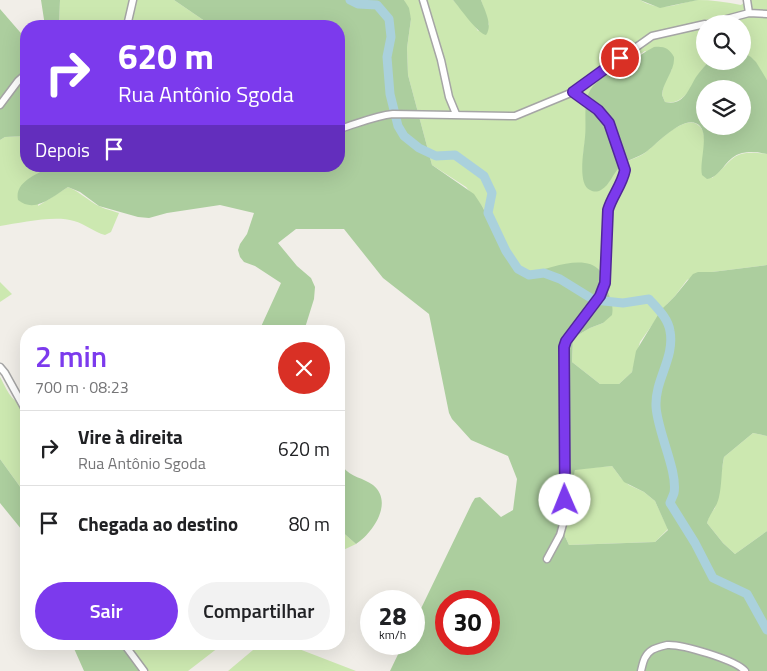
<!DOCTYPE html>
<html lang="pt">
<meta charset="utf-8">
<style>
:root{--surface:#fff;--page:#f2f2f2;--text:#202124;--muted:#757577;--line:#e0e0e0;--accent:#7c3aed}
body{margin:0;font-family:"Titillium Web",sans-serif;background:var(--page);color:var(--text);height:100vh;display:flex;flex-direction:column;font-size:19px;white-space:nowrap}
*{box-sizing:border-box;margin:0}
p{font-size:16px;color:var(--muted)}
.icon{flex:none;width:28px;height:28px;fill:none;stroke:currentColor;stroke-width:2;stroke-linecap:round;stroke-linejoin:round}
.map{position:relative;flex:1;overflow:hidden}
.side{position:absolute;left:20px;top:325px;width:325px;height:325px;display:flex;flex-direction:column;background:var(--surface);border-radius:20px;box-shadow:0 5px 20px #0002}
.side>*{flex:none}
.hud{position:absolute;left:20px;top:20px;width:325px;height:152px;border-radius:20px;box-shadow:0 5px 20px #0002;background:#7c3aed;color:#fff;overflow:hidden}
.controls{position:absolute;left:696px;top:15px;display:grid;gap:10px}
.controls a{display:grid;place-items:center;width:55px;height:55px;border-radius:50%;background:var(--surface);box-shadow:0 5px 20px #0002;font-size:25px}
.speed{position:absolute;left:360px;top:590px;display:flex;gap:10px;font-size:25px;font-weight:700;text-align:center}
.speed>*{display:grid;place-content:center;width:65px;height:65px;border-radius:50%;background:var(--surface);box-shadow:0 5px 20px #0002;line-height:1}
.speed small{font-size:12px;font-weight:400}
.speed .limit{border:8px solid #d22;background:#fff;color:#111}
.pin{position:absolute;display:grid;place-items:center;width:42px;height:42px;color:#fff;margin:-21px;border:2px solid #fff;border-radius:50%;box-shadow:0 1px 5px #0007}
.me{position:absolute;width:55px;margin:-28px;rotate:359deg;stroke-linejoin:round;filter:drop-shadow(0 0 4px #0008)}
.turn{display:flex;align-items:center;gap:18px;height:105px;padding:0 15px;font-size:22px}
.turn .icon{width:65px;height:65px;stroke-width:2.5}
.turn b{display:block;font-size:35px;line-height:42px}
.then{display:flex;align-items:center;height:48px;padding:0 15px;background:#0003;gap:10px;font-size:19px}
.round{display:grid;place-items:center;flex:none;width:52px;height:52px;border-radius:26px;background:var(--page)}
.overview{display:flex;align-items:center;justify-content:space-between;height:85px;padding:0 15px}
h1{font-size:30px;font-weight:600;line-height:38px;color:var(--accent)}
.action{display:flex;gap:10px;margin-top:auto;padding:10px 15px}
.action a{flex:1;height:58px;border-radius:30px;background:var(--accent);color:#fff;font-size:20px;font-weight:600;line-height:58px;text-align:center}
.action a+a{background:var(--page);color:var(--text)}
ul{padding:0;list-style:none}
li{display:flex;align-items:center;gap:15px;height:75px;padding:0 15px;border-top:1px solid var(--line)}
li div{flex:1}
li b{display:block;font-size:19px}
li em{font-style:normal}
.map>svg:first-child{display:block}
</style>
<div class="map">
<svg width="767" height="671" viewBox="0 0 767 671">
<rect width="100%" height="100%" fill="#f1eee8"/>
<path fill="#cce8b0" d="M60 0H174L212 26H59Z
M404 0H453L471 20 478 31 489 25 481 0H640C663 13 674 4 697 0 712 0 727 2 741 5L747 0H767V80C756 68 759 61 743 52L742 24H705V61H709C696 75 688 107 665 102L662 95 664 84 672 69 645 51 592 88 586 102V134L583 156 608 183C613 175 617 167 625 162 632 159 640 157 646 152 658 143 690 106 703 131L712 178C735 159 731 149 767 154V265L712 272H703L687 280 675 296 667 304 640 342 632 372 619 384H600L572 362 573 338 590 328 603 323 612 304 607 291 544 270 530 273 511 263 482 206 466 187 432 165 408 75 407 48 411 19Z
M339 48 345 60 339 78Z
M26 136V166H51L46 170 38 206 68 187C79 192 83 196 92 202 100 208 110 210 119 213L111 232 105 235C94 232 85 224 74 221 54 215 21 223 0 226V140L5 137Z
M0 282 12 294 0 302Z
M0 377C6 387 12 406 26 403V495L0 459Z
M753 433 767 436V531L735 554 723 543 707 523 709 516 715 508 724 457Z
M612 466 621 478 629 485 644 492 655 501 668 529 655 542 569 545 562 530 575 469Z
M339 529 356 544 339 552Z
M121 644H223L188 671H147Z
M260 644H286L356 671H228Z"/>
<path fill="#acce9e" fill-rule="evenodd" d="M41 0H60L59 26H45Z
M174 0H404L409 8 411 19 407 48 408 75 432 165 474 194 482 206 511 263 530 273C549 269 585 253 600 271 604 277 605 283 607 289 610 299 614 305 612 315L603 323 590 328 573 338 572 362 600 384H619L632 372 636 351 661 310 675 296 693 274 698 272H712L767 265V436L753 433 724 457C721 470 722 484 719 497 717 507 710 513 707 523L723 543 735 554 767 531V671H390L403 644H414V623L472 503 475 498 480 497 501 517 513 510 517 479 508 456 471 440 452 419 449 413 429 314 383 278 344 229H296L278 243 297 266 311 278 315 287 314 299 304 331H259L281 283 255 266 244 262 240 257 238 250 240 244 247 234 254 213 220 205 167 213 149 218 138 217 99 206 80 192 68 187C53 196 35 214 18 200 14 181 39 174 51 166H339V78L345 60 339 48V26H212ZM612 466 624 482 644 492 655 501 668 530 655 542 569 545 562 530 575 470ZM446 601H489V644H446Z
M453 0H481C485 11 493 25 486 35 478 34 460 8 453 0Z
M640 0H698L660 8Z
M0 9 26 39V136L5 137 0 140Z
M654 47C664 46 669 48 674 57 675 71 663 81 662 95L665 102C684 106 688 90 696 77 700 71 705 66 709 61H742L743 52 751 57 756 62 767 80V154C758 152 748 151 739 154 725 159 721 177 707 179L702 175C699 162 709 136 700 126 686 111 656 145 646 152 638 158 627 159 620 167 613 173 610 185 601 190 597 192 594 192 590 190 577 185 584 149 585 137 587 119 581 96 596 83 606 73 620 68 631 61 639 56 646 51 654 47ZM705 89H742V126H705Z
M339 444C341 451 339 460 343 467 350 477 364 478 373 485 394 502 373 533 356 544L339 529Z
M0 459 26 495V535L0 503Z
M72 644H121L147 671H84Z"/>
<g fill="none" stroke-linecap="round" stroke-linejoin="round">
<path stroke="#aad1dc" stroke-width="9" d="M350 0 358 4 377 5 389 19 391 37 387 57 390 94 398 126 404 136 419 148 436 156 455 155 484 176 492 193 488 213 506 251 518 269 529 275 544 273 560 279 594 300 623 303 649 299C657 308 668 318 670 331 675 358 655 379 656 406 657 431 678 471 674 493 673 496 671 500 670 503L695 543 713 578 747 594 767 630"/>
<g stroke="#a5a5a5" stroke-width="9">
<path id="minor" d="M423 0 441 60 449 97 456 114
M747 0 749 13
M708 24 749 13 767 14
M127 26 133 0
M0 105 18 81 26 74
M339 129C357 124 374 116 393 114L515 116 573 92 652 36 705 24
M0 367 5 373 26 411
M547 559 560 535 565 517 564 347 566 341 600 296 605 283 608 210C612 196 622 185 625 170L609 123 598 110 573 92
M124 644 144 671
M641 671C643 663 644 655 652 650 655 648 663 646 667 645 682 644 736 660 745 671"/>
</g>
<use href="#minor" stroke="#fff" stroke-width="6"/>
</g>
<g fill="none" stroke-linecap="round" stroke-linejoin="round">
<g stroke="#51269a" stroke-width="12">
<path id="route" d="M565 500 564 347 566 341 600 296 605 283 608 210C612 196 622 185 625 170L609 123 598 110 573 92 620 58"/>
</g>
<use href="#route" stroke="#7c3aed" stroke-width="9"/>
</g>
</svg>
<div class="controls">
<a><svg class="icon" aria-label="search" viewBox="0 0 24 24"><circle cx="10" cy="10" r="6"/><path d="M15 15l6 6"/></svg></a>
<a><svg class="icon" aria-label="layers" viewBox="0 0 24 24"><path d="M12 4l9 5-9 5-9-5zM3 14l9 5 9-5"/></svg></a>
</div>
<div class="speed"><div>28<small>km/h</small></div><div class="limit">30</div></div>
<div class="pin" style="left:620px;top:58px;background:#d93025"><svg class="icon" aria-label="arrive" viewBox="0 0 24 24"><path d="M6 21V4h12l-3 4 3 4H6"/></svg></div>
<svg class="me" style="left:565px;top:500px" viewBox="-20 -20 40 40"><circle r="19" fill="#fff"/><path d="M0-13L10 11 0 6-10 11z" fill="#7c3aed"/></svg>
<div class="hud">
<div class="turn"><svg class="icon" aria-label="right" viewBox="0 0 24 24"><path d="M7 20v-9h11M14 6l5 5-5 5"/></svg><div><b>620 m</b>Rua Antônio Sgoda</div></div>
<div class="then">Depois<svg class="icon" aria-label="arrive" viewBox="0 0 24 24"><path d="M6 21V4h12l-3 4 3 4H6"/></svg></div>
</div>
<section class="side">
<div class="overview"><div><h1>2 min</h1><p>700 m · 08:23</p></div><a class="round" style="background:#d93025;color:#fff"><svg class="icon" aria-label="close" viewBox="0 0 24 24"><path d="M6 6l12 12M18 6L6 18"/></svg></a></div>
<ul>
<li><svg class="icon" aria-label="right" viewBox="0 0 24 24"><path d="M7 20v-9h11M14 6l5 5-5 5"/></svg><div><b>Vire à direita</b><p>Rua Antônio Sgoda</p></div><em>620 m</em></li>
<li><svg class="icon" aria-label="arrive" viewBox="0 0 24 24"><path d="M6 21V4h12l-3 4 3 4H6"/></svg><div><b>Chegada ao destino</b></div><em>80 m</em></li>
</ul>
<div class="action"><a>Sair</a><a>Compartilhar</a></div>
</section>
</div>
